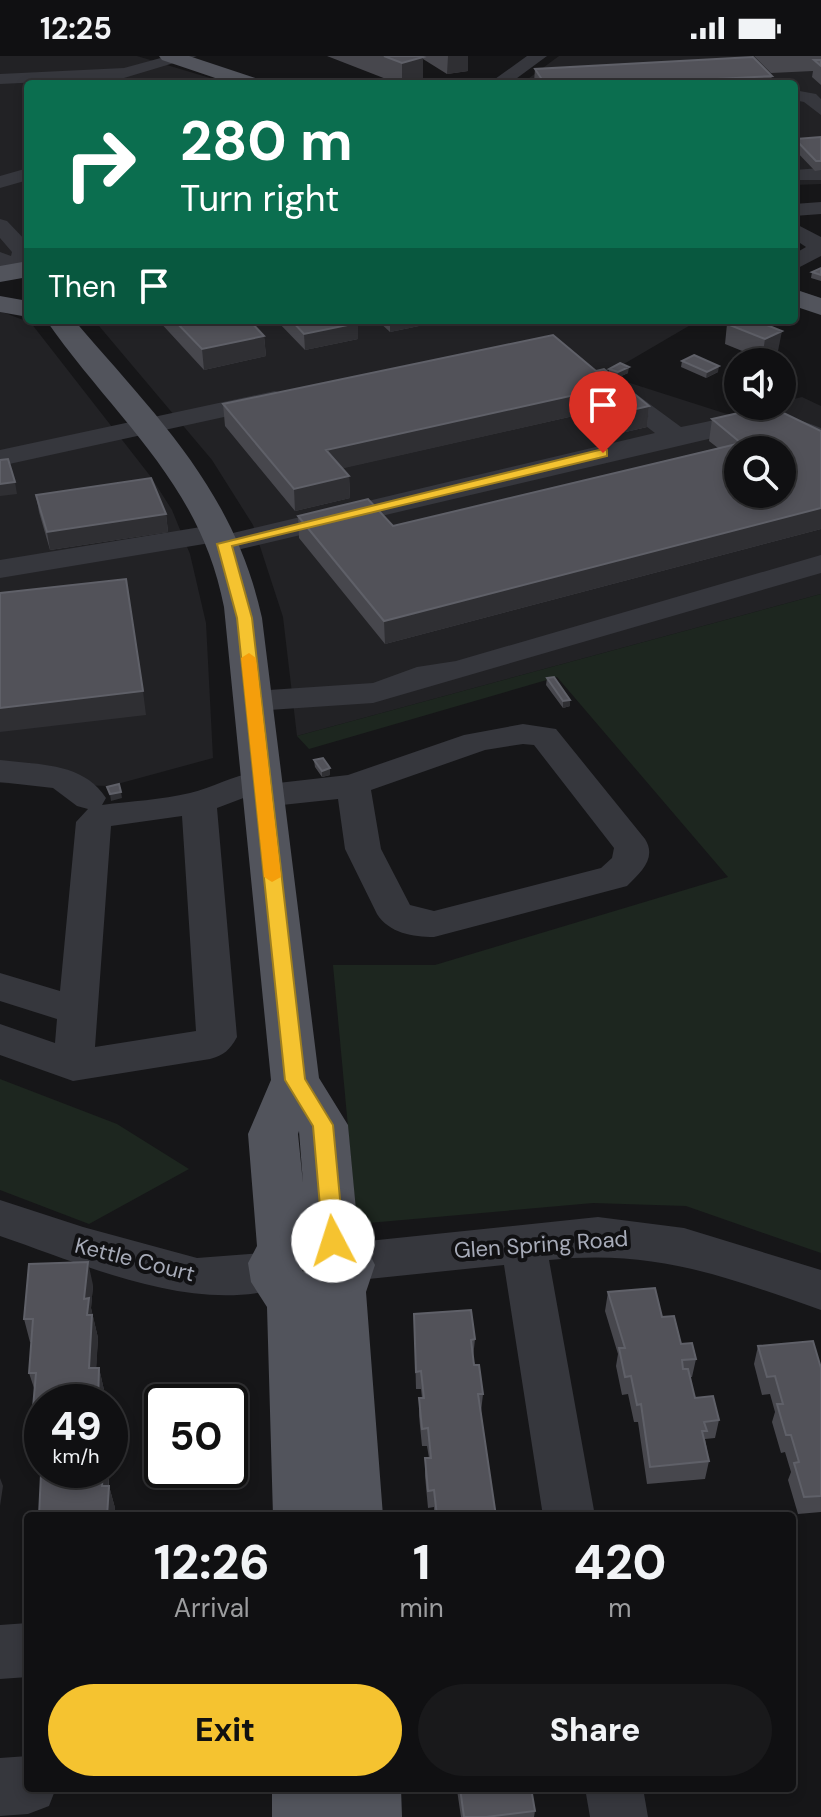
<!DOCTYPE html>
<style>
:root{--surface:#101012;--page:#19191b;--text:#f1f3f6;--muted:#9c9d9f;--line:#303032;--accent:#f5c330}
body{margin:0;font-family:"DM Sans",sans-serif;background:var(--page);color:var(--text);height:100vh;display:flex;flex-direction:column;font-size:30px;white-space:nowrap}
*{box-sizing:border-box;margin:0}
p{font-size:26px;color:var(--muted)}
.icon{flex:none;width:44px;height:44px;fill:none;stroke:currentColor;stroke-width:2;stroke-linecap:round;stroke-linejoin:round}
.map{position:relative;flex:1;overflow:hidden}
.panel{position:absolute;left:24px;top:1456px;width:772px;height:280px;display:flex;flex-direction:column;background:var(--surface);border-radius:8px;box-shadow:0 4px 12px #0003,0 0 0 2px var(--line)}
.panel>*{flex:none}
.hud{position:absolute;left:24px;top:24px;width:774px;height:244px;border-radius:8px;box-shadow:0 4px 12px #0003,0 0 0 2px var(--line);background:#0b6e4f;color:#fff;overflow:hidden}
.tools{position:absolute;left:724px;top:292px;display:grid;gap:16px}
.tools a{display:grid;place-items:center;width:72px;height:72px;border-radius:50%;background:var(--surface);box-shadow:0 4px 12px #0003,0 0 0 2px var(--line);font-size:40px}
.speed{position:absolute;left:24px;top:1328px;display:flex;gap:16px;font-size:40px;font-weight:700;text-align:center}
.speed>*{display:grid;place-content:center;width:104px;height:104px;border-radius:50%;background:var(--surface);box-shadow:0 4px 12px #0003,0 0 0 2px var(--line);line-height:1}
.speed small{font-size:20px;font-weight:400}
.speed .limit{border:4px solid #111;border-radius:12px;background:#fff;color:#111}
.pin{position:absolute;display:grid;place-items:center;width:68px;height:68px;color:#fff;margin:-82px -34px;border-radius:50% 50% 50% 0;rotate:-45deg;box-shadow:0 0 8px #0007}
.pin .icon{rotate:45deg}
.me{position:absolute;width:88px;margin:-44px;rotate:355deg;stroke-linejoin:round;filter:drop-shadow(0 0 6px #0008)}
.turn{display:flex;align-items:center;gap:28px;height:168px;padding:0 24px;font-size:36px}
.turn .icon{width:104px;height:104px;stroke-width:2.5}
.turn b{display:block;font-size:56px;line-height:68px}
.then{display:flex;align-items:center;height:76px;padding:0 24px;background:#0003;gap:16px;font-size:30px}
.eta{display:flex;justify-content:space-evenly;align-items:center;height:136px;text-align:center}
.eta b{font-size:48px;font-weight:800;line-height:56px}
.primary-button{display:flex;gap:16px;margin-top:auto;padding:16px 24px}
.primary-button a{flex:1;height:92px;border-radius:48px;background:var(--accent);color:#111;font-size:32px;font-weight:800;line-height:92px;text-align:center}
.primary-button a+a{background:var(--page);color:var(--text)}
.status{display:flex;justify-content:space-between;align-items:center;height:56px;padding:0 40px;background:var(--surface);direction:ltr}
.status svg{height:22px;fill:currentColor}
.map>svg:first-child{display:block}
</style>
<div class="status"><b>12:25</b><svg viewBox="0 0 49 12"><path d="M0 12V9h3v3zM5 12V6h3v6zM10 12V3h3v9zM15 12V0h3v12zM26 1h20v11H26zM47 4h2v5h-2z"/></svg></div>
<div class="map">
<svg width="821" height="1761" viewBox="0 0 821 1761">
<rect width="100%" height="100%" fill="#161618"/>
<path fill="#222225" fill-rule="evenodd" d="M0 0H137L230 28H28V203L0 208Z
M559 0H821V128L794 129V28H521Z
M0 255 31 267 151 421 172 454 190 498 206 567 213 702 110 730 0 727Z
M94 264H699L605 319 730 359 782 350V346L802 341 821 350V538L297 680 283 561 253 469 212 404ZM738 394H782V438H738Z"/>
<path fill="#1d261f" d="M821 538V1197L686 1150 593 1147 357 1168 333 909H435L728 821 557 621 309 693 297 680Z
M0 1023 117 1068 189 1113 89 1168 0 1134Z"/>
<g fill="none" stroke-linecap="round" stroke-linejoin="round">
<path fill="#36373d" fill-rule="evenodd" d="M168 0H197L124 22 0 28V18L124 12Z
M527 0H547L509 28H488Z
M794 34 816 38 821 43V59L804 46 794 44Z
M28 112V124L0 132V120Z
M821 112V124H794V114Z
M821 146V158L794 160V148Z
M0 163 7 165 28 187V219L20 221 0 212V196L11 200 12 196 0 182Z
M794 167 821 181V200L794 214V198L806 191 794 183Z
M608 322 617 324 681 371C736 360 767 349 821 372V390L779 373 755 372 224 497 214 494 210 487 0 522V504L219 468 229 471 233 477 655 377 599 334 596 329Z
M275 335 284 338 288 343 284 348 0 410V394Z
M821 499V517L373 647 254 655 243 652 238 645 243 638 254 635 373 627 417 611 456 605Z
M523 668 556 673 645 783C657 802 641 816 627 830L434 881C413 881 389 877 377 858L345 793 338 743 263 751 251 748 246 741 217 752 237 981C230 994 224 999 210 1003L73 1025 0 999V968L55 987 57 963 0 945V917L60 935 76 766 88 753 77 750 53 732 0 726V704C38 709 83 706 106 742L102 749C131 745 161 744 190 737 218 731 244 711 274 718L278 727 348 719 464 679ZM523 688 534 689 614 792 612 802 601 812 434 855 410 849 381 793 371 734 485 694ZM182 760 196 975 95 991 111 770Z
M0 1144 83 1171 197 1202 274 1196 290 1201 297 1215 290 1229C198 1261 88 1210 0 1180Z
M598 1161 684 1172 821 1214V1254C723 1220 655 1193 549 1204L595 1460H543L504 1209 349 1225 333 1219 326 1206 333 1193 349 1187Z
M28 1567V1621L0 1623V1569Z
M28 1700V1732H56L49 1750 28 1758 0 1760V1702Z
M585 1732H643L648 1761H590Z"/>
<path fill="#52545c" fill-rule="evenodd" d="M159 0H189L261 24 264 28H233L162 4Z
M28 205V221L0 226V210Z
M794 233 821 242V259L794 250Z
M0 240 28 245V261L0 256Z
M46 264H74C156 360 234 434 262 562L319 1022 348 1069 358 1175 375 1209 366 1236 383 1460H273L267 1251 251 1226 248 1207 257 1190 248 1078 271 1024 224 551C200 426 114 362 46 264ZM299 1075 303 1127 298 1078ZM309 1203 321 1206V1214L316 1218 302 1215Z
M272 1732H401L402 1761H272Z"/>
</g>
<path fill="#47474d" d="M327 0H448V2L468 15 447 18 423 3V24L406 28H399Z
M754 0H821V29L812 21 813 15 771 17Z
M535 13 772 20 770 28H536L534 26Z
M821 81V114L815 115 794 93 795 83Z
M821 212V225L811 222 812 216Z
M158 264H249L264 280 266 300 204 314Z
M276 264H355L358 283 305 294Z
M377 264H448L390 276Z
M754 264 778 295 762 303 725 288 727 268Z
M682 305 718 316 706 322 681 311Z
M609 313 628 317 617 322 612 320 649 350 647 371 604 381 578 359 342 412 349 420 350 442 295 455 225 370 223 348 596 315 609 317Z
M712 363 821 375V473L385 588 299 482 298 460 393 470 718 392 709 385Z
M36 439 166 458 168 476 50 494 39 456Z
M547 622 570 644V650L563 652 546 629Z
M314 704 330 719 322 721 315 711Z
M93 1229 91 1252 98 1282 96 1312H99L104 1334V1346H42V1414H109V1430L115 1452 114 1460H39L42 1397 38 1398 31 1375 35 1335 29 1317 32 1286H30L24 1263Z
M608 1236 662 1261 681 1288 696 1303 692 1321H690L695 1342 719 1364 715 1382 705 1383 709 1405 705 1423 647 1428 638 1366H634L628 1338 622 1339 616 1310 618 1298 605 1255Z
M414 1258 475 1283 473 1302 483 1338 481 1356 496 1460H434V1451L428 1452 425 1420V1402H429L427 1390H422L419 1360V1342H422L421 1333H416Z
M758 1290 821 1312V1456L798 1458 788 1424 791 1416 785 1396 781 1397 772 1366 775 1356 770 1338 762 1339 754 1308Z
M453 1732H531L535 1755 534 1761H461L457 1734H453Z"/>
<path fill="#2f2f33" d="M448 0H468V15L447 18Z
M423 1V24L402 28V7Z
M390 264H448L390 276Z
M358 267V283L305 294 304 278Z
M782 275 778 295 762 303 765 283Z
M264 280 266 300 204 314 202 293Z
M719 310 718 316 706 322 707 316Z
M629 311 628 317 617 322 618 316Z
M579 338 578 359 327 416 326 394Z
M649 350 647 371 604 381 606 360Z
M349 420 350 442 295 455 294 433Z
M15 426 17 438 0 440V428Z
M821 452V473L385 588 384 565Z
M166 458 168 476 50 494 47 476Z
M143 635 146 659 0 676V652Z
M570 644V650L563 652V645Z
M330 712V719L322 721V715Z
M121 736 122 742 111 745 110 738Z
M88 1206 93 1229 91 1252 98 1282 95 1335 89 1312 84 1243Z
M99 1312 104 1334V1346H98Z
M103 1414H109L108 1445 109 1430 115 1452 114 1460H107L102 1430Z
M0 1422 3 1430 0 1450Z"/>
<path fill="#525259" stroke="#5f6068" stroke-width="2" fill-rule="evenodd" d="M384 0H419L423 1 402 7Z
M753 1 772 20 622 28H545L535 13Z
M814 4H821V10Z
M821 81V105H816L795 83Z
M821 212V219L812 216Z
M174 264H249L264 280 202 293Z
M291 264H355L358 267 304 278Z
M735 264H754L782 275 765 283 727 268Z
M553 279 596 315 604 313 649 350 606 360 579 338 326 394 349 420 294 433 223 348Z
M694 299 719 310 707 316 682 305Z
M620 307 629 311 618 316 609 313Z
M769 350 821 375V452L384 565 298 460 368 443 393 470 741 387 712 363ZM738 394H782V438H738Z
M8 403 15 426 0 428V404Z
M151 422 166 458 47 476 36 439Z
M126 523 143 635 0 652V537Z
M554 621 570 644 563 645 547 622Z
M323 702 330 712 322 715 314 704Z
M119 728 121 736 110 738 107 731Z
M88 1206 84 1243 89 1242 87 1259H92L89 1312H99L98 1346H42V1375H31L36 1317H29L33 1263H24L29 1208Z
M655 1232 662 1261 674 1260 681 1288 692 1287 696 1303 682 1304 683 1313H688L695 1342 713 1340 719 1364 704 1366 707 1375H702L709 1405 650 1411 641 1348 637 1349 631 1320 625 1321 619 1292H625L608 1236Z
M471 1254 475 1283 471 1284 474 1309H479L483 1338H478L496 1460H437L434 1434 428 1435 425 1402H431L428 1372 422 1373 419 1342H424L421 1315 416 1316 414 1258Z
M813 1285 821 1312V1440L804 1441 794 1407 799 1406 791 1379H786L777 1348H783L775 1320 767 1321 758 1290Z
M42 1397V1414H103L102 1430H109L107 1460H39Z
M460 1732H531L535 1755 486 1761H464Z"/>
<path fill="#f5c330" stroke="#9f7f1f" stroke-width="2" d="M603 393 607 394V400L232 490 252 562 305 1023 333 1069 344 1185 341 1192H326L323 1185 313 1070 285 1024 237 562 217 488Z"/>
<path fill="#f59e0b" d="M249 597 256 602 281 821 272 826 264 821 241 602Z"/>
<g text-anchor="middle" stroke-width="8" stroke-linejoin="round" paint-order="stroke">
<g font-size="22" fill="#a7abb8" stroke="#111113">
<text transform="translate(541 1188) rotate(-4)" y="8">Glen Spring Road</text>
<text transform="translate(135 1203) rotate(14)" y="8">Kettle Court</text>
</g>
</g>
</svg>
<div class="tools">
<a><svg class="icon" aria-label="sound" viewBox="0 0 24 24"><path d="M4 9h4l5-4v14l-5-4H4zM17 9q2 3 0 6"/></svg></a>
<a><svg class="icon" aria-label="search" viewBox="0 0 24 24"><circle cx="10" cy="10" r="6"/><path d="M15 15l6 6"/></svg></a>
</div>
<div class="speed"><div>49<small>km/h</small></div><div class="limit">50</div></div>
<div class="pin" style="left:603px;top:397px;background:#d93025"><svg class="icon" aria-label="arrive" viewBox="0 0 24 24"><path d="M6 21V4h12l-3 4 3 4H6"/></svg></div>
<svg class="me" style="left:333px;top:1185px" viewBox="-20 -20 40 40"><circle r="19" fill="#fff"/><path d="M0-13L10 11 0 6-10 11z" fill="#f5c330"/></svg>
<div class="hud">
<div class="turn"><svg class="icon" aria-label="right" viewBox="0 0 24 24"><path d="M7 20v-9h11M14 6l5 5-5 5"/></svg><div><b>280 m</b>Turn right</div></div>
<div class="then">Then<svg class="icon" aria-label="arrive" viewBox="0 0 24 24"><path d="M6 21V4h12l-3 4 3 4H6"/></svg></div>
</div>
<section class="panel">
<div class="eta">
<div><b>12:26</b><p>Arrival</p></div>
<div><b>1</b><p>min</p></div>
<div><b>420</b><p>m</p></div>
</div>
<div class="primary-button"><a>Exit</a><a>Share</a></div>
</section>
</div>
